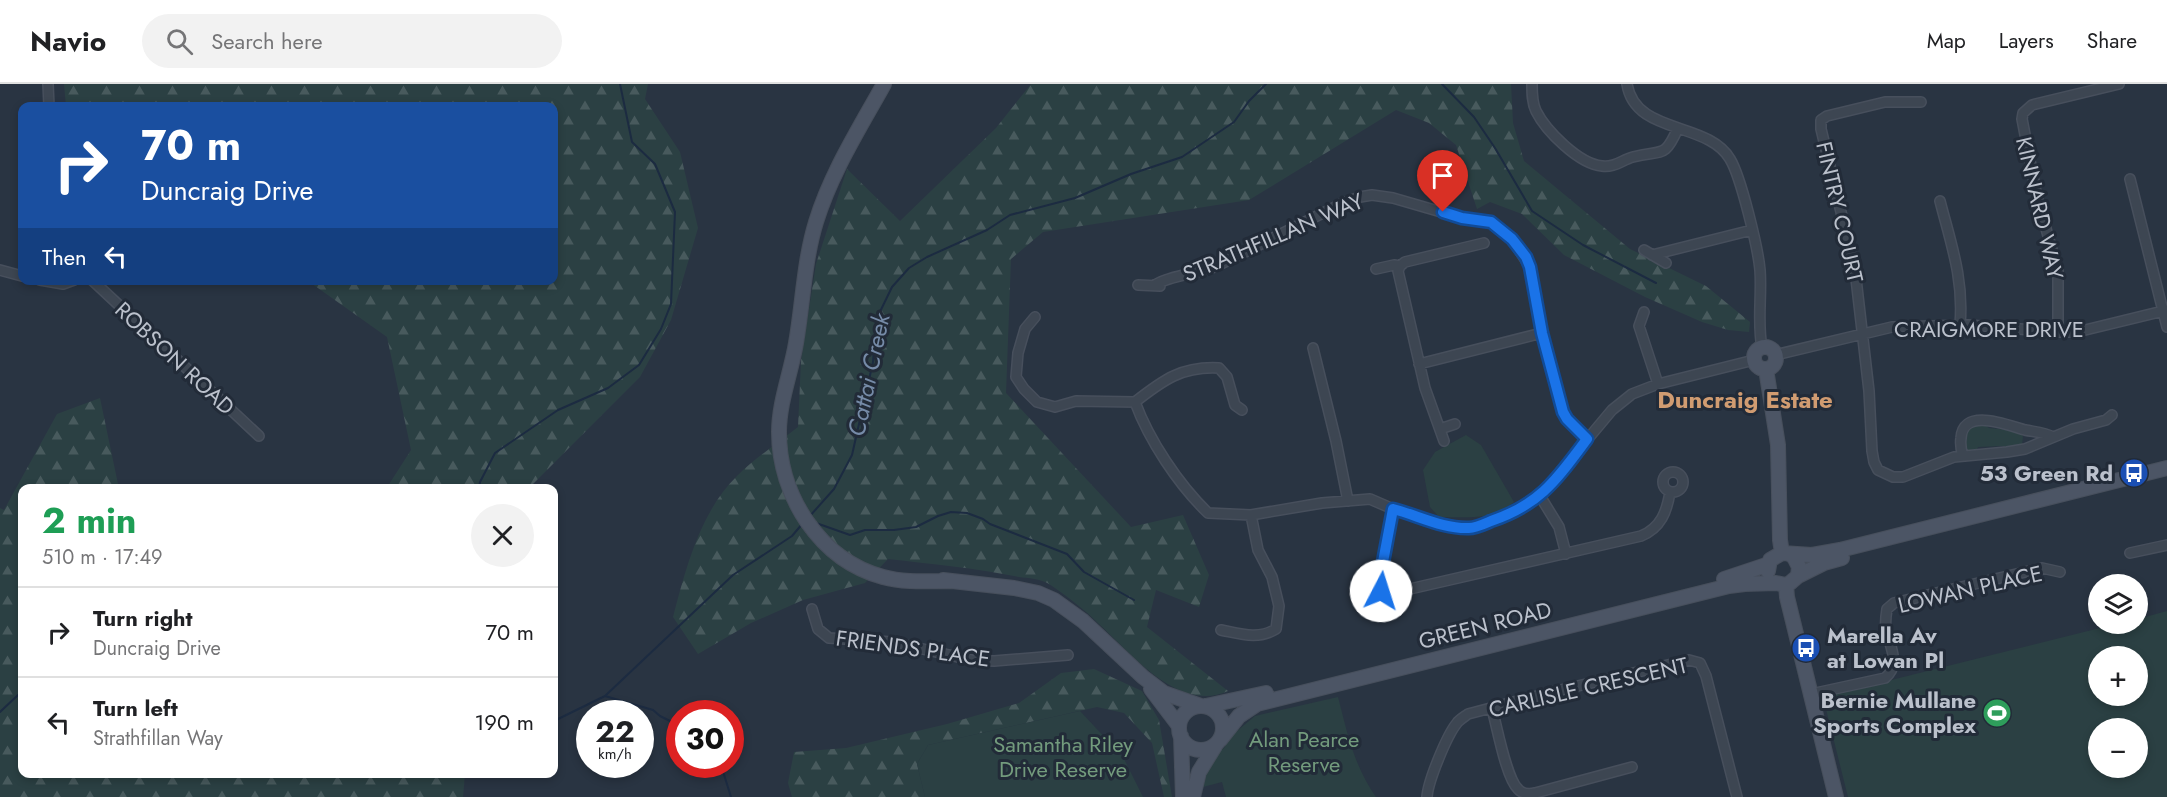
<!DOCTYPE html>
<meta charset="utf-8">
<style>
:root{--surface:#fff;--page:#f2f2f2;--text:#202124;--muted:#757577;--line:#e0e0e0}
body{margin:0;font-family:Jost,sans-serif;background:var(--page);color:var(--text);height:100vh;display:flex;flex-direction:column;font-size:22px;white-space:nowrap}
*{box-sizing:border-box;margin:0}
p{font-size:20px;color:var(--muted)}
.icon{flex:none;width:33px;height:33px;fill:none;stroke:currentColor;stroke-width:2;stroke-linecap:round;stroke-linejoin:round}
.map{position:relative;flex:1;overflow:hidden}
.details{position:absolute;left:18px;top:400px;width:540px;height:294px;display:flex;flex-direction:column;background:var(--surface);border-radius:12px;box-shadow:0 3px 9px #0003}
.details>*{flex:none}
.hud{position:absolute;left:18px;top:18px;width:540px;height:183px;border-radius:12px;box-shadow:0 3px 9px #0003;background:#1a4fa0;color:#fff;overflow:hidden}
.controls{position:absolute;left:2088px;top:490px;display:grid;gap:12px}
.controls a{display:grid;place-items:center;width:60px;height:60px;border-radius:50%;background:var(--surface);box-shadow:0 3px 9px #0003;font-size:30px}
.speed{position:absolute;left:576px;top:616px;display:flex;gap:12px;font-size:30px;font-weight:700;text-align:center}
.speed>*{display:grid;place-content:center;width:78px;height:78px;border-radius:50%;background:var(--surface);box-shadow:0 3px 9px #0003;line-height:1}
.speed small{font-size:15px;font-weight:400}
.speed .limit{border:9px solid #d22;background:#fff;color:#111}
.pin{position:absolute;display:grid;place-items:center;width:51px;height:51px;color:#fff;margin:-62px -26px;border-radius:50% 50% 50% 0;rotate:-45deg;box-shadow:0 0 6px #0007}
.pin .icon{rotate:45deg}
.me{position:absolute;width:66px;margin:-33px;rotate:5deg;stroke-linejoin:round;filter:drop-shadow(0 0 4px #0008)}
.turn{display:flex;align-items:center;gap:21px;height:126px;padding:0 24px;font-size:27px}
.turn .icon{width:78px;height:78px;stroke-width:2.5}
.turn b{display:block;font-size:42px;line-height:51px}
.then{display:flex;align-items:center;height:57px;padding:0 24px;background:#0003;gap:12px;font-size:22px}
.round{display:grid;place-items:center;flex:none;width:63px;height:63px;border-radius:32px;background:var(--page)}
.head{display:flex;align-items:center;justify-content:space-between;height:102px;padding:0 24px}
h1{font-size:36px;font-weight:700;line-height:45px;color:#1e9e55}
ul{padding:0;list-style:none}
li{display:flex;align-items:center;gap:18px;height:90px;padding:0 24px;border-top:2px solid var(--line)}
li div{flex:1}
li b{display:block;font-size:22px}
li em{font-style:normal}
header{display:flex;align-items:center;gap:36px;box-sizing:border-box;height:84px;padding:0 30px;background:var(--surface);border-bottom:2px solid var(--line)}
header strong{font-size:28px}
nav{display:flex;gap:33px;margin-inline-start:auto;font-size:21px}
.search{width:420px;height:54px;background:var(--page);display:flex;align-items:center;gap:15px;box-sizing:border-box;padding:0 21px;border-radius:33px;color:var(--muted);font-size:22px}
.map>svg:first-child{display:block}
</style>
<header>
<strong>Navio</strong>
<div class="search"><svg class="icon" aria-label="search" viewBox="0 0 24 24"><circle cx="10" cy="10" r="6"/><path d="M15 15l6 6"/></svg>Search here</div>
<nav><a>Map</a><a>Layers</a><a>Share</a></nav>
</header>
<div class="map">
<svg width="2167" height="713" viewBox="0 0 2167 713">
<defs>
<pattern id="forest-firs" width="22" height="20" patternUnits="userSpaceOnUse" patternTransform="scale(1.5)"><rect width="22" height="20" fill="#2b4043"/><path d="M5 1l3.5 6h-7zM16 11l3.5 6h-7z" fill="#485a5d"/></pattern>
</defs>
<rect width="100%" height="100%" fill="#293442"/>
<path fill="url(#forest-firs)" d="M64 0H648L645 15 680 68 698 144 671 236 640 293 528 405H386L411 366 387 253 308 197 554 196V22H66Z
M1031 0H1511L1513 39 1524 77 1630 165 1706 202 1750 238 1749 248 1728 246 1702 238 1645 213 1564 171 1522 130 1490 118 1477 125 1456 61 1429 39 1396 26 1249 116 1043 148 1011 175 1006 309 1131 443 1183 431 1209 491 1199 523 1156 506 1147 543 1228 607C1179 630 1131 569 1099 540 1084 525 1067 512 1049 500 1041 495 1028 494 1019 493 975 484 932 480 888 475L865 499 803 516 751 539 698 570 673 533C686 484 700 428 737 392 755 374 778 359 798 343L801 277 816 180 847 85 900 137 996 44Z
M100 314 119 405H22V690H465L463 713H0V424L4 426 57 330Z
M1094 585 1142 607 1159 636 1172 713H1164L1152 659 1124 629 1097 623 928 661 917 680 925 713H792L788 699 794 668 846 664 947 640 1019 619 1061 589Z"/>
<path fill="#2b4043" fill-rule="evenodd" d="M1970 340H1984L1989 344 2020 347 2023 353 2022 360 2016 365 2002 362 1978 363 1976 367H1965L1962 354Z
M1466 351 1481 361 1514 418C1496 437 1464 433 1439 433L1430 423 1423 386 1435 368Z
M2167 527V713H1848L1823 613 2116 540H2138V535ZM2098 573H2138V612H2098ZM2098 645H2138V684H2098Z
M1338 613C1347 648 1354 682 1376 713H1226L1222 698 1203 703 1210 676 1224 664 1230 653 1255 632Z
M1080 627 1123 673 1143 713H925L917 680 928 661Z"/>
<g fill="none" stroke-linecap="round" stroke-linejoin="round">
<path stroke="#1c2b41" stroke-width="2" d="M1442 0 1474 33 1495 64 1532 127 1583 161 1656 199
M479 405 480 398 495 369 558 326 608 304 639 281 661 245 671 220 675 128 655 80 632 58 620 0
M809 433 834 405 852 371 873 278 876 236 892 203 909 184 927 173 987 146 1010 131 1075 114 1131 90 1182 73 1234 38 1249 17 1266 0
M816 439 850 451 865 446H894L916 443 938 432 951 428 967 429 983 435 990 440 1067 470 1084 488 1134 516
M605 612 653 626 660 632 680 642
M0 628 18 611
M554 637 605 612 733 491 792 452 803 439
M721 681 731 713
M426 690 442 692 446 690"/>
<g stroke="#474f5c" stroke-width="12">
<path id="street" d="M48 0 49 22
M1532 0C1532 9 1532 19 1536 27 1546 47 1579 80 1602 82 1614 84 1622 76 1633 73 1662 65 1664 76 1678 44
M1627 0C1635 51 1708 37 1730 75 1741 93 1758 164 1760 186 1762 212 1757 238 1762 264
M1921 18H1885L1827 32 1821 36V45L1855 186 1869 307 1872 367 1874 378 1878 386 1893 393H1903L1954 373 2007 368 2025 365 2073 345 2106 336 2112 331
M2130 95 2167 243
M1940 117C1951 160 1964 195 1960 241
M1644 166 1666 179
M1652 171 1752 146
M1376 185 1394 181 1400 182
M0 186 22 192
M40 196 63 200 74 196
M92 196 259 352
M1138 201 1160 202
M1155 201C1168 192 1200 189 1217 182L1341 120 1360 113 1372 111 1393 114 1462 134 1491 138 1512 155 1530 183 1542 249 1563 328 1567 335 1587 355
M1644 228 1639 242 1658 300
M1035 233 1025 245 1018 269 1016 293 1024 305 1037 318 1055 323 1076 317 1135 318
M2058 248V187L2037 113 2022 35 2023 29 2032 21 2119 0
M1313 264 1336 357 1348 417
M1775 271 1892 243 1968 241 2058 248H2077L2167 226
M1419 280 1542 249
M1135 318C1149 356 1178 400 1208 429L1251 431 1322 419 1370 415 1393 425 1445 441 1471 444 1519 426 1540 412 1612 326 1632 310 1658 300 1754 276
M1135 318C1163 296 1182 282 1219 284L1227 293 1235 321 1242 326
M1440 345 1455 340
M1444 357 1425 304 1398 187 1400 182 1405 178 1484 159
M1963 372C1961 366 1960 361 1961 354 1963 323 2007 341 2025 346 2035 348 2044 348 2053 353
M1663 398a10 10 0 1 1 20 0a10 10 0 1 1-20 0Z
M1540 412 1559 443 1566 470
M1393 425 1379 499 1381 507 1388 510 1641 452C1661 444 1667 427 1670 408
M2130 469 2167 461
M812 525 818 545 829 554 892 558 971 576 994 577 1068 571
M1221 546C1241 550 1258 556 1276 545L1279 522 1272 493 1258 466 1251 431
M1811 610 1885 594C1902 580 1889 562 1886 544 1885 537 1886 531 1887 525L1894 519 2042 484 2060 488
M1492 625C1497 642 1506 694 1518 705 1522 710 1530 710 1535 709L1632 683
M1427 713C1428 697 1447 651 1457 639 1459 636 1464 633 1468 630L1552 608 1689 576 1700 579 1706 592 1737 713"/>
</g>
<g stroke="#474f5c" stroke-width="16">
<path id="secondary" d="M884 0C859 45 831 89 816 138 804 177 803 219 796 259 791 289 779 318 779 348 779 412 820 476 883 493 905 499 928 497 951 497
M1754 274a11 11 0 1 1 22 0a11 11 0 1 1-22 0Z
M1766 285 1778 361 1780 456 1782 469
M1768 487 1770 476 1782 469 1812 471 1840 466 2167 384
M1798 492 1824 479 1842 474
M1724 495 1769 480
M943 496 1014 504 1038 509 1054 516 1083 537 1143 593 1164 609 1201 622
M1786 501 1787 513 1836 713
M1151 605 1179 642
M1179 644a22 22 0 1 1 44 0a22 22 0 1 1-44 0Z
M1206 622 1266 609
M1181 652 1183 713
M1220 656 1239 632 1257 620 1729 502 1745 500 1776 499 1786 501 1790 499 1798 492 1799 483 1794 473 1789 470
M1193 713 1199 688 1215 662"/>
</g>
<use href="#street" stroke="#3d4652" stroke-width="9"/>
<use href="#secondary" stroke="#4c5565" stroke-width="14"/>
</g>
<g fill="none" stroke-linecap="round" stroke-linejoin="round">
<g stroke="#114b97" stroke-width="15">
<path id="route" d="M1381 507 1379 499 1393 425C1417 431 1443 445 1469 444 1476 444 1484 440 1491 437 1541 420 1557 395 1587 355L1567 335 1563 328 1542 249 1530 183 1526 173 1512 155 1491 138 1462 134 1443 128"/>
</g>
<use href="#route" stroke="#1a73e8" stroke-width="10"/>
</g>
<defs>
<g id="bus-disc" transform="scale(1.5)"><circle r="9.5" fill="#1a4fb4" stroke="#222b38"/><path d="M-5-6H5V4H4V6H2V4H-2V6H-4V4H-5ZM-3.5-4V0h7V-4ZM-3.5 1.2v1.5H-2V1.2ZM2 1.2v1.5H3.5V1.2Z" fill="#fff"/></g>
<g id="stadium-disc" transform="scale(1.5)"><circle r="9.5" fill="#2e9e5b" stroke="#222b38"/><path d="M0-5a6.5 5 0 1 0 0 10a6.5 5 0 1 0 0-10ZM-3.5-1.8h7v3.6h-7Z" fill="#fff"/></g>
</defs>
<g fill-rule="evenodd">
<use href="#bus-disc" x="2134" y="389"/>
<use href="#bus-disc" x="1806" y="564"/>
<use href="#stadium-disc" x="1997" y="629"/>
</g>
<g text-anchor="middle" stroke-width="6" stroke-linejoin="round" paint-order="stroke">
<g font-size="22" fill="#bbc1cc" stroke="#222b38">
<text transform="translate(2040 124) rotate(77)" y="8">KINNARD WAY</text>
<text transform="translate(1840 128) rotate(77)" y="8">FINTRY COURT</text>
<text transform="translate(1273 153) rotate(-23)" y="8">STRATHFILLAN WAY</text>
<text x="1989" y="253">CRAIGMORE DRIVE</text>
<text transform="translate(175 274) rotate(43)" y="8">ROBSON ROAD</text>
<text transform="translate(1970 505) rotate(-13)" y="8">LOWAN PLACE</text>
<text transform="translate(1485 541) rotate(-14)" y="8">GREEN ROAD</text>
<text transform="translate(913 564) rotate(8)" y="8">FRIENDS PLACE</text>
<text transform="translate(1588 603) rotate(-13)" y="8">CARLISLE CRESCENT</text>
</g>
<g font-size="22" font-weight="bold" fill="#bbc1cc" stroke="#222b38" text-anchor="end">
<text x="2113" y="397">53 Green Rd</text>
<text x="1827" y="559" text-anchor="start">Marella Av<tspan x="1827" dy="25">at Lowan Pl</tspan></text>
<text x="1976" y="624">Bernie Mullane<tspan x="1976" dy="25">Sports Complex</tspan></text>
</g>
<g font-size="22" fill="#739b7d" stroke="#222b38">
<text x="1304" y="663">Alan Pearce<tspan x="1304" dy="25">Reserve</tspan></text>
<text x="1063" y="668">Samantha Riley<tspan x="1063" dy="25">Drive Reserve</tspan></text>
</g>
<g font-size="24" font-style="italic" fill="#768ba8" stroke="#222b38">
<text transform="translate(869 291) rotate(-78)" y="8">Cattai Creek</text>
</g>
<g font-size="24" font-weight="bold" fill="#d19c71" stroke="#222b38">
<text x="1745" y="324">Duncraig Estate</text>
</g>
</g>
</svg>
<div class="controls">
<a><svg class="icon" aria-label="layers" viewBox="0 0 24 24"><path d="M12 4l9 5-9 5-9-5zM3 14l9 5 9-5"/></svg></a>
<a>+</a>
<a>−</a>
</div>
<div class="speed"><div>22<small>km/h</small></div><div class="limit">30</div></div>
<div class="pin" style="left:1443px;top:128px;background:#d93025"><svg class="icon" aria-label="arrive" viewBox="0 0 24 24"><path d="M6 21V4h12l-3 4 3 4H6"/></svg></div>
<svg class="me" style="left:1381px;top:507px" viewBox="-20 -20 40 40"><circle r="19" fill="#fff"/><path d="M0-13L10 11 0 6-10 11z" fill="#1a73e8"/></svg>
<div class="hud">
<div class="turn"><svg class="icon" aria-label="right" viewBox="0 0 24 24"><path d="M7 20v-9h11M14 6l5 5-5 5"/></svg><div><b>70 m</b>Duncraig Drive</div></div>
<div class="then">Then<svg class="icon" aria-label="left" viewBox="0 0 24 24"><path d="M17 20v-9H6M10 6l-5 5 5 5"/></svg></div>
</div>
<section class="details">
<div class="head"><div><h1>2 min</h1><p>510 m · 17:49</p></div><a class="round"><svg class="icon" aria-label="close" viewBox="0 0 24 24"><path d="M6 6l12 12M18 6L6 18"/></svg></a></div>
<ul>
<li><svg class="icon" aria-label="right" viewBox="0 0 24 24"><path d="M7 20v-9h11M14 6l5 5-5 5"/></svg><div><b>Turn right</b><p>Duncraig Drive</p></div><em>70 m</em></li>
<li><svg class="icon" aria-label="left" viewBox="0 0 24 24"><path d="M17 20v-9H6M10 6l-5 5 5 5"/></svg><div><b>Turn left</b><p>Strathfillan Way</p></div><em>190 m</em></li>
</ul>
</section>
</div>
